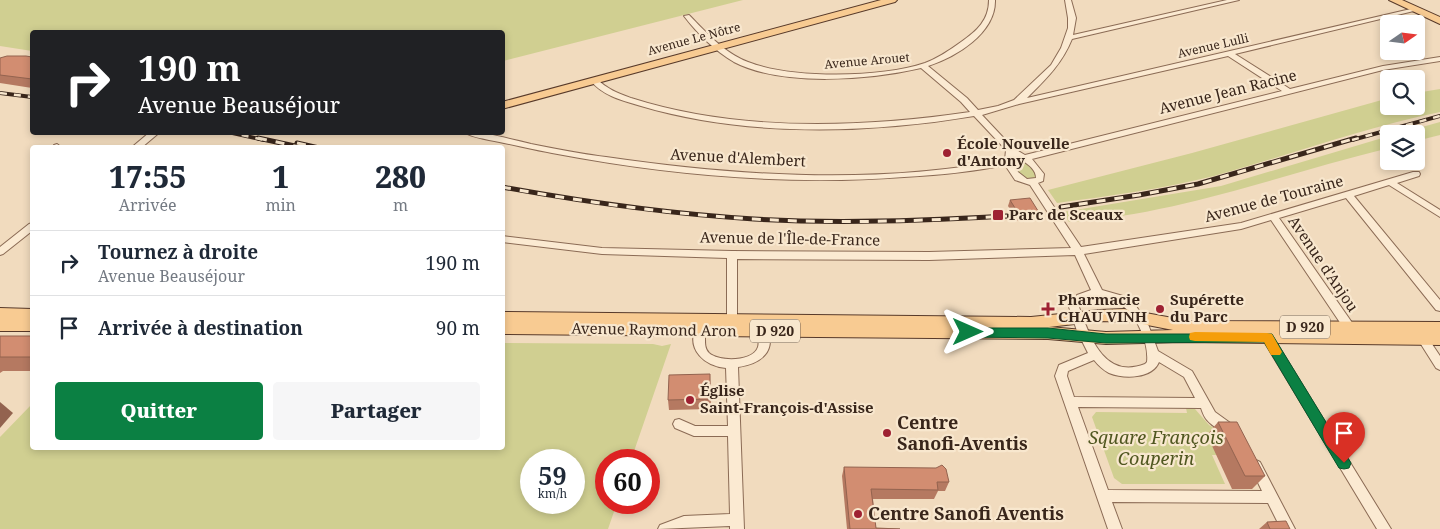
<!DOCTYPE html>
<html lang="fr">
<meta charset="utf-8">
<style>
:root{--surface:#fff;--page:#f6f6f7;--text:#1f2937;--muted:#747a83;--line:#e0e1e3;--accent:#0b8043}
body{margin:0;font-family:"Noto Serif",serif;background:var(--page);color:var(--text);height:100vh;display:flex;flex-direction:column;font-size:19px;white-space:nowrap}
*{box-sizing:border-box;margin:0}
p{font-size:16px;color:var(--muted)}
.icon{flex:none;width:28px;height:28px;fill:none;stroke:currentColor;stroke-width:2;stroke-linecap:round;stroke-linejoin:round}
.map{position:relative;flex:1;overflow:hidden}
.drawer{position:absolute;left:30px;top:145px;width:475px;height:305px;display:flex;flex-direction:column;background:var(--surface);border-radius:5px;box-shadow:0 2px 8px #0003}
.drawer>*{flex:none}
.hud{position:absolute;left:30px;top:30px;width:475px;height:105px;border-radius:5px;box-shadow:0 2px 8px #0003;background:#202124;color:#fff;overflow:hidden}
.needle{width:32px;rotate:76deg}
.tools{position:absolute;left:1380px;top:15px;display:grid;gap:10px}
.tools a{display:grid;place-items:center;width:45px;height:45px;border-radius:5px;background:var(--surface);box-shadow:0 2px 8px #0003;font-size:25px}
.speed{position:absolute;left:520px;top:449px;display:flex;gap:10px;font-size:25px;font-weight:700;text-align:center}
.speed>*{display:grid;place-content:center;width:65px;height:65px;border-radius:50%;background:var(--surface);box-shadow:0 2px 8px #0003;line-height:1}
.speed small{font-size:12px;font-weight:400}
.speed .limit{border:8px solid #d22;background:#fff;color:#111}
.pin{position:absolute;display:grid;place-items:center;width:42px;height:42px;color:#fff;margin:-51px -21px;border-radius:50% 50% 50% 0;rotate:-45deg;box-shadow:0 0 5px #0007}
.pin .icon{rotate:45deg}
.me{position:absolute;width:55px;margin:-28px;rotate:90deg;stroke-linejoin:round;filter:drop-shadow(0 0 4px #0008)}
.turn{display:flex;align-items:center;gap:18px;height:105px;padding:0 25px;font-size:22px}
.turn .icon{width:65px;height:65px;stroke-width:2.5}
.turn b{display:block;font-size:35px;line-height:42px}
.eta{display:flex;justify-content:space-evenly;align-items:center;height:85px;text-align:center}
.eta b{font-size:30px;font-weight:800;line-height:35px}
.action{display:flex;gap:10px;margin-top:auto;padding:10px 25px}
.action a{flex:1;height:58px;border-radius:5px;background:var(--accent);color:#fff;font-size:20px;font-weight:800;line-height:58px;text-align:center}
.action a+a{background:var(--page);color:var(--text)}
ul{padding:0;list-style:none}
li{display:flex;align-items:center;gap:15px;height:65px;padding:0 25px;border-top:1px solid var(--line)}
li div{flex:1}
li b{display:block;font-size:19px}
li em{font-style:normal}
.map>svg:first-child{display:block}
</style>
<div class="map">
<svg width="1440" height="529" viewBox="0 0 1440 529">
<rect width="100%" height="100%" fill="#f1dbbe"/>
<path fill="#d0cf91" fill-rule="evenodd" d="M0 0H743L503 61 502 32H32V51L0 46Z
M1440 89V112C1363 128 1289 155 1214 176 1162 189 1109 196 1057 203L1048 190 1192 153 1389 98V106H1416V93Z
M1440 122V135L1416 141V134H1397Z
M1389 136V148C1282 174 1180 214 1069 222L1063 212 1221 186Z
M1024 160 1038 173 1036 178 1027 179 1020 176 1013 162Z
M503 343 653 344 662 346 671 344 631 460H606V502L617 503 608 529H0V437L32 404V448H502ZM531 460H574V502H531Z
M1186 408 1195 409 1209 425 1217 430 1216 455H1212L1225 484H1122L1114 478 1092 417 1096 412 1187 413Z"/>
<g fill="none" stroke-linecap="round" stroke-linejoin="round">
<g stroke="#8b6b55" stroke-width="2">
<path id="minor" d="M989 0H995C996 33 956 57 928 66L967 98 978 110 998 106 1014 100 1051 65 1061 48 1068 28V18L1065 0H1071L1076 18 1073 35 1227 0H1239L1072 39C1062 64 1045 80 1027 98L1415 8 1418 10 1235 54 1290 89 1383 66 1440 57V61L1383 70 1032 159 1044 174 1043 181 1038 183 1081 247 1241 223 1413 172H1419L1420 174 1419 176 1397 183 1440 210V217L1389 185 1354 196 1440 300V311L1436 310 1346 198 1279 218 1353 324 1354 327 1353 330H1345L1271 220 1241 229 1084 254 1102 290 1123 296 1134 303 1148 324 1158 351 1192 371 1215 412 1233 425 1235 429 1233 433C1225 435 1212 426 1207 420 1204 417 1202 411 1201 408L1078 407 1108 490 1262 491 1250 466 1252 462 1256 460 1260 462 1295 529H1281L1268 503 1112 502 1122 529H1108L1055 376 1059 365 1088 353 1077 331 1069 307 1077 295 1091 290 1075 255 929 260 737 259V320L736 323H728L727 320V258L602 254 502 242V236L602 248 732 251 929 252 1071 248 1030 185 1015 180 1005 165C972 172 938 175 904 177 786 186 668 175 552 153 531 149 510 144 489 140 481 138 471 137 464 132 487 132 509 139 531 144 556 149 581 154 606 157 736 176 875 185 1005 160L1006 150 974 116C868 134 745 137 641 106 624 101 603 96 591 81L595 79C600 81 603 85 607 87 614 92 623 95 631 98 737 132 861 128 970 112L961 102 921 68C870 80 782 87 734 62 715 51 697 33 684 16L689 15C706 32 724 53 748 62 792 79 880 78 925 63 938 58 950 50 961 42 977 31 989 20 989 0ZM1228 56 1282 91 1025 155 1013 148 982 115 1019 104ZM1023 161C1029 165 1036 170 1036 178L1027 179 1018 172 1014 163ZM1098 297C1108 299 1117 301 1124 307 1138 318 1149 344 1147 362L1145 364C1104 380 1090 337 1079 307L1088 299ZM1094 360C1098 365 1103 370 1109 373 1124 379 1152 379 1159 362L1184 377 1195 398 1074 397 1067 376 1068 371Z
M150 132H160L141 148H131Z
M57 144 62 148H53L54 145Z
M32 223V231L3 254 0 255V247L29 224Z
M700 326 704 327C707 335 702 346 709 353 719 362 753 362 758 347 760 341 756 334 759 328H767C777 352 760 364 738 367L744 529H730V526L658 529 660 525 684 516 730 514 728 436H694L675 428 673 424 675 420 679 419 695 426H728L726 368C705 366 686 350 696 327Z
M1267 333 1271 334 1391 529H1377L1263 340 1262 337 1263 334Z
M1422 334 1426 335 1440 356V370L1436 368 1417 338 1418 335Z"/>
</g>
<g stroke="#583a2a" stroke-width="2">
<path id="major" d="M881 0H897L895 2 502 109V102Z
M1389 0H1402L1440 17V24Z
M0 308 32 309V331H0Z
M1124 309 1189 321 1440 322V345L1182 342 1106 344 1048 339 502 334V312L1031 317 1100 310ZM1100 321 1132 322 1173 330 1106 332 1049 327Z"/>
</g>
<use href="#minor" fill="#fbead2" fill-rule="evenodd"/>
<use href="#major" fill="#f8cb92" fill-rule="evenodd"/>
<g stroke="#39261b" stroke-width="4">
<path id="rail-far1" d="M0 93 32 97
M228 132 264 140
M1352 140 1440 116"/>
</g>
<g stroke="#39261b" stroke-width="5">
<path id="rail" d="M258 138 304 148
M297 143 319 148
M502 187C585 202 669 214 754 219 838 224 922 221 1007 216
M1061 207 1139 195 1198 184 1356 138"/>
</g>
<use href="#rail-far1" stroke="#f8e7ce" stroke-width="2.5" stroke-dasharray="7" stroke-linecap="butt"/>
<use href="#rail" stroke="#f8e7ce" stroke-width="3" stroke-dasharray="9" stroke-linecap="butt"/>
</g>
<path fill="#b57961" d="M32 57V88L0 83V58Z
M1010 200 1040 214 1038 219 1018 221 1008 206Z
M0 336H32V371H3L0 373Z
M710 374 711 409 669 410 668 400Z
M1218 422 1265 476 1252 489H1232L1207 435Z
M844 467 949 482 945 491H938L934 499H873L876 528 900 529H847L842 476Z
M1267 522 1290 529H1259Z"/>
<path fill="#93634f" d="M0 402 13 413 0 428Z"/>
<path fill="#d28d71" stroke="#93634f" d="M7 56H26L32 57V79L0 75V58Z
M1030 198 1040 214 1020 216 1010 200Z
M0 336H32V357H0Z
M710 374V399L668 400 669 375Z
M1218 422H1237L1265 476H1245Z
M942 465 946 469 949 482H937L938 490 871 489 876 528 900 529H850L844 467 936 468Z
M1286 521 1290 529H1270L1267 522Z"/>
<path fill="#0b8043" stroke="#07532c" d="M968 328H1048L1106 334H1272L1351 463 1349 468 1344 469 1339 468 1264 342 1106 343 1048 338 968 337 963 336 962 332 963 329Z"/>
<path fill="#f59e0b" d="M1195 332 1267 333 1272 334 1282 352 1280 355H1271L1264 342 1195 341 1190 340 1189 337 1190 333Z"/>
<g fill="#9e2132" stroke="#f8e7ce" stroke-width="2">
<circle cx="947" cy="153" r="5"/>
<rect x="992" y="209" width="12" height="12" rx="2.5"/>
<path d="M1045.5 301.5h5v5h5v5h-5v5h-5v-5h-5v-5h5z"/>
<circle cx="1160" cy="309" r="5"/>
<circle cx="690" cy="400" r="5"/>
<circle cx="887" cy="433" r="5"/>
<circle cx="858" cy="514" r="5"/>
</g>
<g text-anchor="middle" stroke-width="4.5" stroke-linejoin="round" paint-order="stroke">
<g font-size="12" fill="#39261b" stroke="#f8e7ce">
<text transform="translate(694 39) rotate(-15)" y="4">Avenue Le Nôtre</text>
<text transform="translate(1213 46) rotate(-13)" y="4">Avenue Lulli</text>
<text transform="translate(867 61) rotate(-5)" y="4">Avenue Arouet</text>
</g>
<g fill="#f8e7ce" stroke="#726051" stroke-width="1">
<rect x="1280" y="315.5" width="50" height="23" rx="4"/>
<rect x="750" y="319.5" width="50" height="23" rx="4"/>
</g>
<g font-size="14" font-weight="bold" fill="#39261b">
<text x="1305" y="332">D 920</text>
<text x="775" y="336">D 920</text>
</g>
<g font-size="15" fill="#39261b" stroke="#f8e7ce">
<text transform="translate(1228 92) rotate(-14)" y="5">Avenue Jean Racine</text>
<text transform="translate(738 158) rotate(3)" y="5">Avenue d'Alembert</text>
<text transform="translate(1274 199) rotate(-15)" y="5">Avenue de Touraine</text>
<text transform="translate(790 239) rotate(1)" y="5">Avenue de l'Île-de-France</text>
<text transform="translate(1323 264) rotate(56)" y="5">Avenue d'Anjou</text>
<text transform="translate(654 330) rotate(1)" y="5">Avenue Raymond Aron</text>
</g>
<g font-size="15" font-weight="bold" fill="#39261b" stroke="#f8e7ce" text-anchor="start">
<text x="957" y="149">École Nouvelle<tspan x="957" dy="17">d'Antony</tspan></text>
<text x="1009" y="220">Parc de Sceaux</text>
<text x="1058" y="305">Pharmacie<tspan x="1058" dy="17">CHAU VINH</tspan></text>
<text x="1170" y="305">Supérette<tspan x="1170" dy="17">du Parc</tspan></text>
<text x="700" y="396">Église<tspan x="700" dy="17">Saint-François-d'Assise</tspan></text>
</g>
<g font-size="18" font-weight="bold" fill="#39261b" stroke="#f8e7ce" text-anchor="start">
<text x="897" y="429">Centre<tspan x="897" dy="21">Sanofi-Aventis</tspan></text>
<text x="868" y="520">Centre Sanofi Aventis</text>
</g>
<g font-size="18" font-style="italic" fill="#505720" stroke="#f8e7ce">
<text x="1156" y="444">Square François<tspan x="1156" dy="21">Couperin</tspan></text>
</g>
</g>
</svg>
<div class="tools">
<a><svg class="needle" viewBox="-14 -14 28 28"><path d="M0-13l5 13h-10z" fill="#e53935"/><path d="M0 13l5-13h-10z" fill="#747a83"/></svg></a>
<a><svg class="icon" aria-label="search" viewBox="0 0 24 24"><circle cx="10" cy="10" r="6"/><path d="M15 15l6 6"/></svg></a>
<a><svg class="icon" aria-label="layers" viewBox="0 0 24 24"><path d="M12 4l9 5-9 5-9-5zM3 14l9 5 9-5"/></svg></a>
</div>
<div class="speed"><div>59<small>km/h</small></div><div class="limit">60</div></div>
<div class="pin" style="left:1344px;top:463px;background:#d93025"><svg class="icon" aria-label="arrive" viewBox="0 0 24 24"><path d="M6 21V4h12l-3 4 3 4H6"/></svg></div>
<svg class="me" style="left:968px;top:332px" viewBox="-20 -20 40 40"><path d="M0-17L14 15 0 8-14 15z" fill="#0b8043" stroke="#fff" stroke-width="4"/></svg>
<div class="hud">
<div class="turn"><svg class="icon" aria-label="right" viewBox="0 0 24 24"><path d="M7 20v-9h11M14 6l5 5-5 5"/></svg><div><b>190 m</b>Avenue Beauséjour</div></div>
</div>
<section class="drawer">
<div class="eta">
<div><b>17:55</b><p>Arrivée</p></div>
<div><b>1</b><p>min</p></div>
<div><b>280</b><p>m</p></div>
</div>
<ul>
<li><svg class="icon" aria-label="right" viewBox="0 0 24 24"><path d="M7 20v-9h11M14 6l5 5-5 5"/></svg><div><b>Tournez à droite</b><p>Avenue Beauséjour</p></div><em>190 m</em></li>
<li><svg class="icon" aria-label="arrive" viewBox="0 0 24 24"><path d="M6 21V4h12l-3 4 3 4H6"/></svg><div><b>Arrivée à destination</b></div><em>90 m</em></li>
</ul>
<div class="action"><a>Quitter</a><a>Partager</a></div>
</section>
</div>
